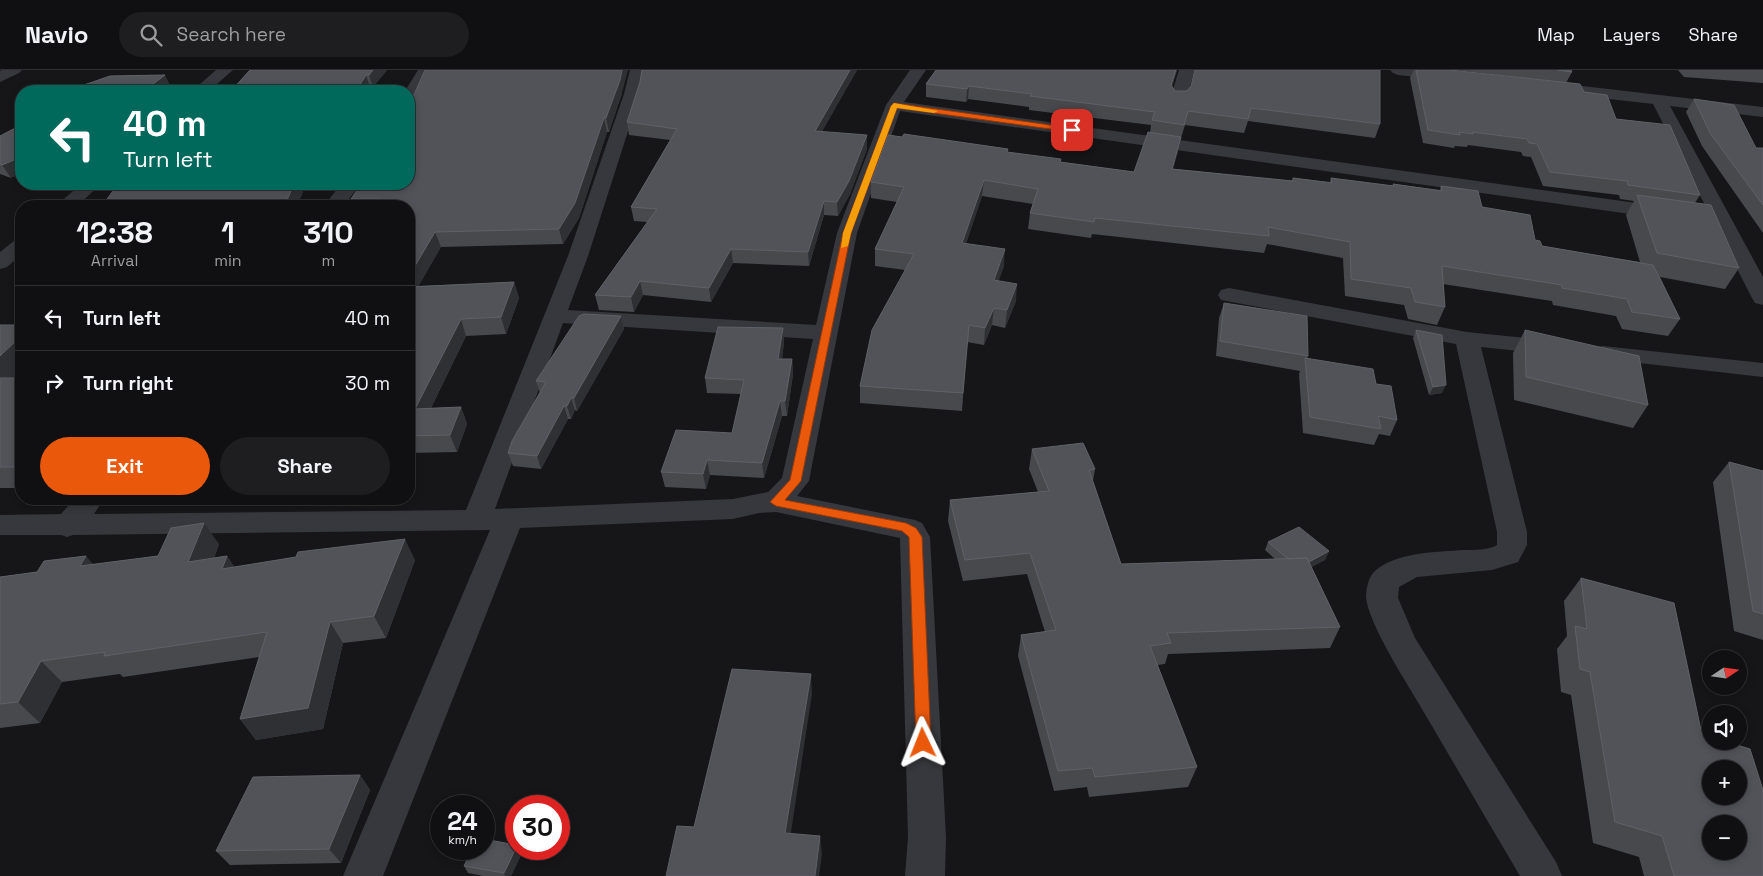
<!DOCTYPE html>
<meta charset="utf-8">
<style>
:root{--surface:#101012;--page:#1e1e20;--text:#f1f3f6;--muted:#9c9d9f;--line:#303032;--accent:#ea580c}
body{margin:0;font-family:"Space Grotesk",sans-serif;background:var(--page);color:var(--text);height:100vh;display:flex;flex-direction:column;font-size:19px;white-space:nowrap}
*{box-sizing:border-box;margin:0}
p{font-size:16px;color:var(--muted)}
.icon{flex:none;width:28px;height:28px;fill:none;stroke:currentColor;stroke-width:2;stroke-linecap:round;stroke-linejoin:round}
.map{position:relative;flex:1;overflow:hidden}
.drawer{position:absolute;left:15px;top:130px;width:400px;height:305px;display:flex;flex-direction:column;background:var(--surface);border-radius:20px;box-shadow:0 2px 8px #0003,0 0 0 1px var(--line)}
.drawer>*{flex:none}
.guide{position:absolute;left:15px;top:15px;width:400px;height:105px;border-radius:20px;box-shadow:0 2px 8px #0003,0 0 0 1px var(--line);background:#00695c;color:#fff;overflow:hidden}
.needle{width:32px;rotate:77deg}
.controls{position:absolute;left:1702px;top:580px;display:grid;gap:10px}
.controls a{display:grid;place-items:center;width:45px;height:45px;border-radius:50%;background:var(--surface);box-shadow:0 2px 8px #0003,0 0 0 1px var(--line);font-size:25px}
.speed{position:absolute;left:430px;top:725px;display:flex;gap:10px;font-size:25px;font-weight:700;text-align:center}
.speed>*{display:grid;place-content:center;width:65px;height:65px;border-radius:50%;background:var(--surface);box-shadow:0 2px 8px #0003,0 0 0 1px var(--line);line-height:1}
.speed small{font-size:12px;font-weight:400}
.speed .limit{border:8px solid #d22;background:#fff;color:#111}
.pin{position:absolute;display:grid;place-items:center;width:42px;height:42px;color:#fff;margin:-21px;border-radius:10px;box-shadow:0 2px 8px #0006}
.me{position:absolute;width:55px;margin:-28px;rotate:358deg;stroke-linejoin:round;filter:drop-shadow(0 0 4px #0008)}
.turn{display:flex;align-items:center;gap:18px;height:105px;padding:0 25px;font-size:22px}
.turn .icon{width:65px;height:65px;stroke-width:2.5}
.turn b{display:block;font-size:35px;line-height:42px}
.eta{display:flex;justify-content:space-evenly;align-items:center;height:85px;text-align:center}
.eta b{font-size:30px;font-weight:700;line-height:35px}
.action{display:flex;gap:10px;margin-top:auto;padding:10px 25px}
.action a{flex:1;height:58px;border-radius:30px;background:var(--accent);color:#fff;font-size:20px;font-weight:700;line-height:58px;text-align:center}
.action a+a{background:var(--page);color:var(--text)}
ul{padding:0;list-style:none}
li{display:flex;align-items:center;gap:15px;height:65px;padding:0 25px;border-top:1px solid var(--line)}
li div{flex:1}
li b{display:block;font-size:19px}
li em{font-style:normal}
header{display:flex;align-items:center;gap:30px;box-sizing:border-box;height:70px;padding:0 25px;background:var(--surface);border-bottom:1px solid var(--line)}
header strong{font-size:24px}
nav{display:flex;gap:28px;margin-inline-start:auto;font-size:18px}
.search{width:350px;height:45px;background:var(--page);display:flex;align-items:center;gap:12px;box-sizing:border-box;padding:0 18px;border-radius:28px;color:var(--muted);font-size:19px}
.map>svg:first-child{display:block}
</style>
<header>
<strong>Navio</strong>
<div class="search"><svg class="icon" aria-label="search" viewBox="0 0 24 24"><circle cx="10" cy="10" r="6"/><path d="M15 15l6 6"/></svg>Search here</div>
<nav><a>Map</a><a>Layers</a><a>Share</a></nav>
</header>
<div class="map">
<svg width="1763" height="806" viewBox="0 0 1763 806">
<rect width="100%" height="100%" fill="#161618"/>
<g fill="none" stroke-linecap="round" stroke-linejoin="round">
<path fill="#37383d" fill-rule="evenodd" d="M2 0H22L19 3 0 12V1Z
M216 0H233L209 21H192Z
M418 0H434L415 30 409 32V21H405Z
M630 0H646L640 24 588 186 568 240 816 255 837 163 886 35 910 0H926L904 32 1709 143 1653 34 1548 22 1542 20 1540 17 1542 14 1548 12 1763 37V47L1670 36 1763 207V235L1755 233 1752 228 1715 156 900 41 857 163 809 411 797 426 915 450 922 453 930 467 946 767 945 806H905L908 767 900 468 776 442 759 443 733 449 520 458 383 806H343L490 460 73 465 67 467 61 465H0V445L61 444 74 429H104L94 444 466 440 568 186 624 24ZM563 253 813 269 782 408 768 422 733 429 495 439Z
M1179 0H1195L1186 29 1184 32H1172L1170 29Z
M1390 0H1439L1456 3 1459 6 1456 9 1451 11 1398 5 1393 3Z
M81 114H101L77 136H56Z
M341 114H360L344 136H324Z
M21 169V185L7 197 0 199V182L14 171Z
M1229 218 1467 262 1555 271 1563 273 1567 278 1563 283 1555 285 1481 277 1527 462V475L1518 492 1492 500 1417 507 1399 517 1398 528 1415 568 1556 792 1562 806H1520C1485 747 1451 688 1416 629 1403 607 1368 552 1366 527 1366 520 1368 508 1374 502 1394 482 1437 482 1464 480 1474 480 1489 480 1497 475V462L1456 274 1221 230 1218 225 1221 220Z
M1603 276 1763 293V307L1595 288 1591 283 1595 278Z"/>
</g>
<path fill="#47494d" d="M250 0H387L373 17H370L368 21H231Z
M642 0H857L822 61 867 79 850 124 838 146 824 145 809 196 733 193 711 232 643 225 634 242 599 240 595 225 647 152 634 151 631 137 670 70 629 65 627 52 640 12Z
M1177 0 1172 17 1175 21 1380 54 1375 68 1248 51 1244 63 1185 55 1181 68 1173 99 1292 111 1293 108 1330 112 1331 108 1393 116V114L1440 120 1441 116 1482 137 1535 170 1542 176 1640 192 1626 145 1634 131 1620 129 1619 125 1543 116 1531 87 1523 86 1521 82 1468 75 1467 77 1455 76 1454 78 1423 73 1410 8 1414 0H1450L1584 22 1616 49 1700 125 1695 133 1739 198 1725 219 1660 207 1680 249 1668 266 1622 259 1616 246 1553 235 1552 231 1443 214 1445 237 1437 255 1408 249 1404 235 1345 226 1343 188 1267 174 1264 183 1092 164 1091 168 1028 159 1030 143 1033 134 982 126 966 173 1004 196 998 211 1016 231 1005 258 992 255 984 275 967 272 962 341 860 333V316L905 200 875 196V179L897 132 871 128V112L1008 82 1061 92 1134 102 1150 63 1151 55 1029 40V37L968 29 966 32 926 27V14Z
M1455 0H1571L1572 2 1566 13Z
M1678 0H1763V13L1684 7Z
M622 23 609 62H607L579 148 563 174 441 177 418 216 514 212 519 228 506 264 466 266 431 338 461 337 467 354 457 382 409 383V136H354L351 129Z
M1694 29 1756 78H1763V163L1702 76 1686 42Z
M0 66 11 108 0 104Z
M306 114 297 136H102Z
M1224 233 1308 286 1307 289 1376 314 1397 350 1390 366 1379 364 1374 375 1303 363 1299 304 1300 301 1216 286 1219 248Z
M621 246 624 259 577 341 575 340 571 349H568L541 399 513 396 508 383 540 323 536 311Z
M0 255H21V302L15 308H21V418H0Z
M783 258 784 272 782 289H792L793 304 787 346H782L764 408 710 405 706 419 665 417 661 402 732 363 741 324 707 323 705 308Z
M1416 260 1442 323 1429 325 1413 268Z
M1525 260 1648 335 1633 358 1514 330 1513 283Z
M1032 379 1095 399 1093 411 1121 494 1275 489 1265 480 1268 472 1329 481 1325 490 1311 497 1340 557 1330 578 1168 584 1165 594 1157 595 1197 697 1188 717 1089 727 1087 717 1054 721 1018 586 1021 565 1045 562 1027 504 963 511 948 451 950 430 1038 422 1029 399Z
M1729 392 1763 401V570L1734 561 1713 412Z
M219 474 214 488 227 486 234 497 415 490 386 568 343 573 323 659 256 670 240 649 259 587 123 607 120 604 62 612 40 653 0 658V507L158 486Z
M1581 508 1702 665 1763 806H1644L1639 787 1593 773 1571 625 1561 622 1557 579 1567 566 1564 531Z
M360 705 370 720 341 793 230 795 216 781Z
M522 783 511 806H483L468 803 464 796Z"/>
<path fill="#2f3033" d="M373 0H387L373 17 369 5Z
M622 0H628L622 23 609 62 606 48Z
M850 0H857L815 74V61Z
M1176 0H1177L1168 28 1171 15Z
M165 5 171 17 165 21H144Z
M366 5 370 17 368 21H356Z
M969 16 968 29 966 32 967 19Z
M604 48 607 62 579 148 563 174 559 159Z
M867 65V79L850 124 838 146 837 132Z
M1181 67 1178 82 1169 114 1172 99Z
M21 87V104L11 108 2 95Z
M984 110 982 126 961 189 962 173Z
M294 114H306L297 136H289L287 130Z
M280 130 282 136H276Z
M824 131V145L809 196 808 182Z
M435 162 441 177 409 233V206Z
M731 179 733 193 711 232 709 218Z
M1005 179 1004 196 993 227 994 210Z
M640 211 643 225 634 242 631 227Z
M514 212 519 228 506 264 501 247Z
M1017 214 1016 231 1005 258 1007 240Z
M994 238 992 255 984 275 985 258Z
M621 246 624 259 577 341 574 328Z
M461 249 466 266 422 356 415 339Z
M783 258 784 272 780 303 778 289Z
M21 266V302L0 323V286Z
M792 289 793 304 787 346 785 331Z
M1446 315 1442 323 1429 325 1433 317Z
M571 328 575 340 571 349 567 336Z
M780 331 782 346 764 408 762 393Z
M564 336 568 349 541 399 537 386Z
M461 337 467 354 457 382 450 365Z
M707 390 710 405 706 419 703 404Z
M204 453 219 474 204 513 188 492Z
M405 469 415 490 386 568 374 546Z
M1329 481 1325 490 1295 506 1299 498Z
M86 486 104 507 80 496Z
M227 486 242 508 222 499Z
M330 552 343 573 323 659 256 670 240 649Z
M41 591 62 612 40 653 18 632Z
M811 604 812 624 788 782 785 763Z
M360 705 370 720 341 793 329 779Z
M820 766 822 784 819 806H815Z
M516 779H519L522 783 511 806H505L504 803Z"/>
<path fill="#525359" stroke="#5f6168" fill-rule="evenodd" d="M250 0H373L369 5H366L356 21H231Z
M425 0H622L620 10 606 48H604L575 133 559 159 435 162 409 206V136H375L380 129H351L361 114H409V36Z
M642 0H850L815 61 867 65 849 111 837 132 824 131 808 182 731 179 709 218 640 211 631 227 595 225 657 139 631 137 677 59 627 52 640 12Z
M936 0H1176L1171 15 1175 21H1187L1191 16 1195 0H1380V54L1251 38 1248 49 1188 41 1184 55 1152 50 1155 42 1030 26 1032 24 969 16 967 19 926 14Z
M1416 0H1450L1580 14 1584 22 1607 25 1616 49 1670 55 1700 125 1628 115 1627 111 1550 102 1537 74 1529 73 1527 69 1472 62 1473 64 1459 62 1460 65 1428 60Z
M1558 0H1571L1572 2Z
M165 5 144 21H73L81 16 110 6Z
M1694 29 1734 35 1756 78H1763V135L1710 63Z
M21 55V87L2 95 0 94V66Z
M1148 62 1181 67 1172 99 1293 111V108L1332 113 1331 108 1394 116 1393 114 1442 121 1441 116 1478 121 1482 137 1530 145 1535 170 1540 171 1542 176 1653 195 1680 249 1632 242 1627 229 1562 218V215L1442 196 1445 237 1415 232 1411 218 1351 209 1350 172 1268 157 1269 166 1095 148 1094 152 1030 143 1038 119 984 110 962 173 1005 179 994 210 1017 214 1007 240 994 238 985 258 969 255 963 323 860 316 872 260 914 184 875 179 904 117 871 112 888 65 902 67 904 64 1008 79 1007 82 1061 89 1060 92 1134 102Z
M118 114H294L287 130H280L276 136H102Z
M1637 125 1711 135 1739 198 1657 183Z
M514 212 501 247 461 249 415 339 461 337 450 365 409 366V217Z
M1224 233 1307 246 1308 286 1220 271Z
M584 244 621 246 574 328H571L567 336H564L537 386 508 383 512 371 546 312 536 311 579 246Z
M0 255H21V266L0 286Z
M718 257 783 258 778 289H792L785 331H780L762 393 707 390 703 404 661 402 676 360 732 363 744 310 705 308Z
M1416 260 1442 265 1446 315 1433 317Z
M1525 260 1639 286 1648 335 1526 307Z
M1305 288 1373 299 1376 314 1391 316 1397 350 1378 346 1381 359 1310 347Z
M0 308H21V397H0Z
M1083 373 1095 399 1089 400 1121 494 1307 488 1340 557 1167 563 1171 573 1150 576 1197 697 1095 707 1092 698 1058 701 1021 565 1056 560 1030 483 965 490 950 430 1049 421 1032 379Z
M1729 392 1763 401V544L1753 541Z
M204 453 188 492 227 486 222 499 296 487 298 482 405 469 374 546 330 552 308 638 240 649 267 562 104 586 105 582 41 591 18 632 0 634V507L37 502 44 491 86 486 80 496 158 486 171 458Z
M1299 457 1329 481 1309 492 1307 488 1288 489 1268 472Z
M1581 508 1674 533 1702 665 1711 668V671H1724L1750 679 1763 720V806H1674L1662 766 1615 752 1590 602 1580 599 1575 556 1587 559ZM1711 699H1739V726H1711ZM1711 754H1739V781H1711Z
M732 599 811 604 785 763 820 766 815 806H666L677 756 694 757Z
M360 705 329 779 216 781 253 707Z
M484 769 516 775V778L504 803 464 796 472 779H484Z"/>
<path fill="#ea580c" stroke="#983908" d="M894 33 1072 58 1075 60 1072 62 897 38 851 163 801 411 785 430 906 453 916 458 922 467 931 673 928 678 923 680 918 678 916 673 909 467 902 461 776 436 770 432 790 410 843 163 891 36Z"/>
<path fill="#f59e0b" d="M894 33 938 41 934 43 897 38 851 163 848 176 841 178 843 163 891 36Z"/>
</svg>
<div class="controls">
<a><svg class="needle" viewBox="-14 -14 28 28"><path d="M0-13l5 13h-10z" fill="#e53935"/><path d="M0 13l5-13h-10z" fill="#9c9d9f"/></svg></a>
<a><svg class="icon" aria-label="sound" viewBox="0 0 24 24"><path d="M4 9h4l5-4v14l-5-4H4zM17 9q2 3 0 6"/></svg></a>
<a>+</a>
<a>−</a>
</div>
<div class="speed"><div>24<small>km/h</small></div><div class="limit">30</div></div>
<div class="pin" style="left:1072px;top:60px;background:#d93025"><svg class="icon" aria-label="arrive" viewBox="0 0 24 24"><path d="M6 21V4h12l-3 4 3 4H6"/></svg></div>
<svg class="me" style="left:923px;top:673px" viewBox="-20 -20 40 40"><path d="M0-17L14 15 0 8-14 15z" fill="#ea580c" stroke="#fff" stroke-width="4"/></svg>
<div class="guide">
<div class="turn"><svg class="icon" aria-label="left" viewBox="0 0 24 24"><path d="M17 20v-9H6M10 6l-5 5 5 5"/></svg><div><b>40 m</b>Turn left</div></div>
</div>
<section class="drawer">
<div class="eta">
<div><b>12:38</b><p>Arrival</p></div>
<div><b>1</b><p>min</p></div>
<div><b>310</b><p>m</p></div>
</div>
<ul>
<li><svg class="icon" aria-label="left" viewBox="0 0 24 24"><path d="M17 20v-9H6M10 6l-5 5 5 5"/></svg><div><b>Turn left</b></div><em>40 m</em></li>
<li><svg class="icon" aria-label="right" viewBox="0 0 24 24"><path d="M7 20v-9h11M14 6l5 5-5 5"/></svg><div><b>Turn right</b></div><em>30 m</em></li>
</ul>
<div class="action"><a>Exit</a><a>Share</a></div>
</section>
</div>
